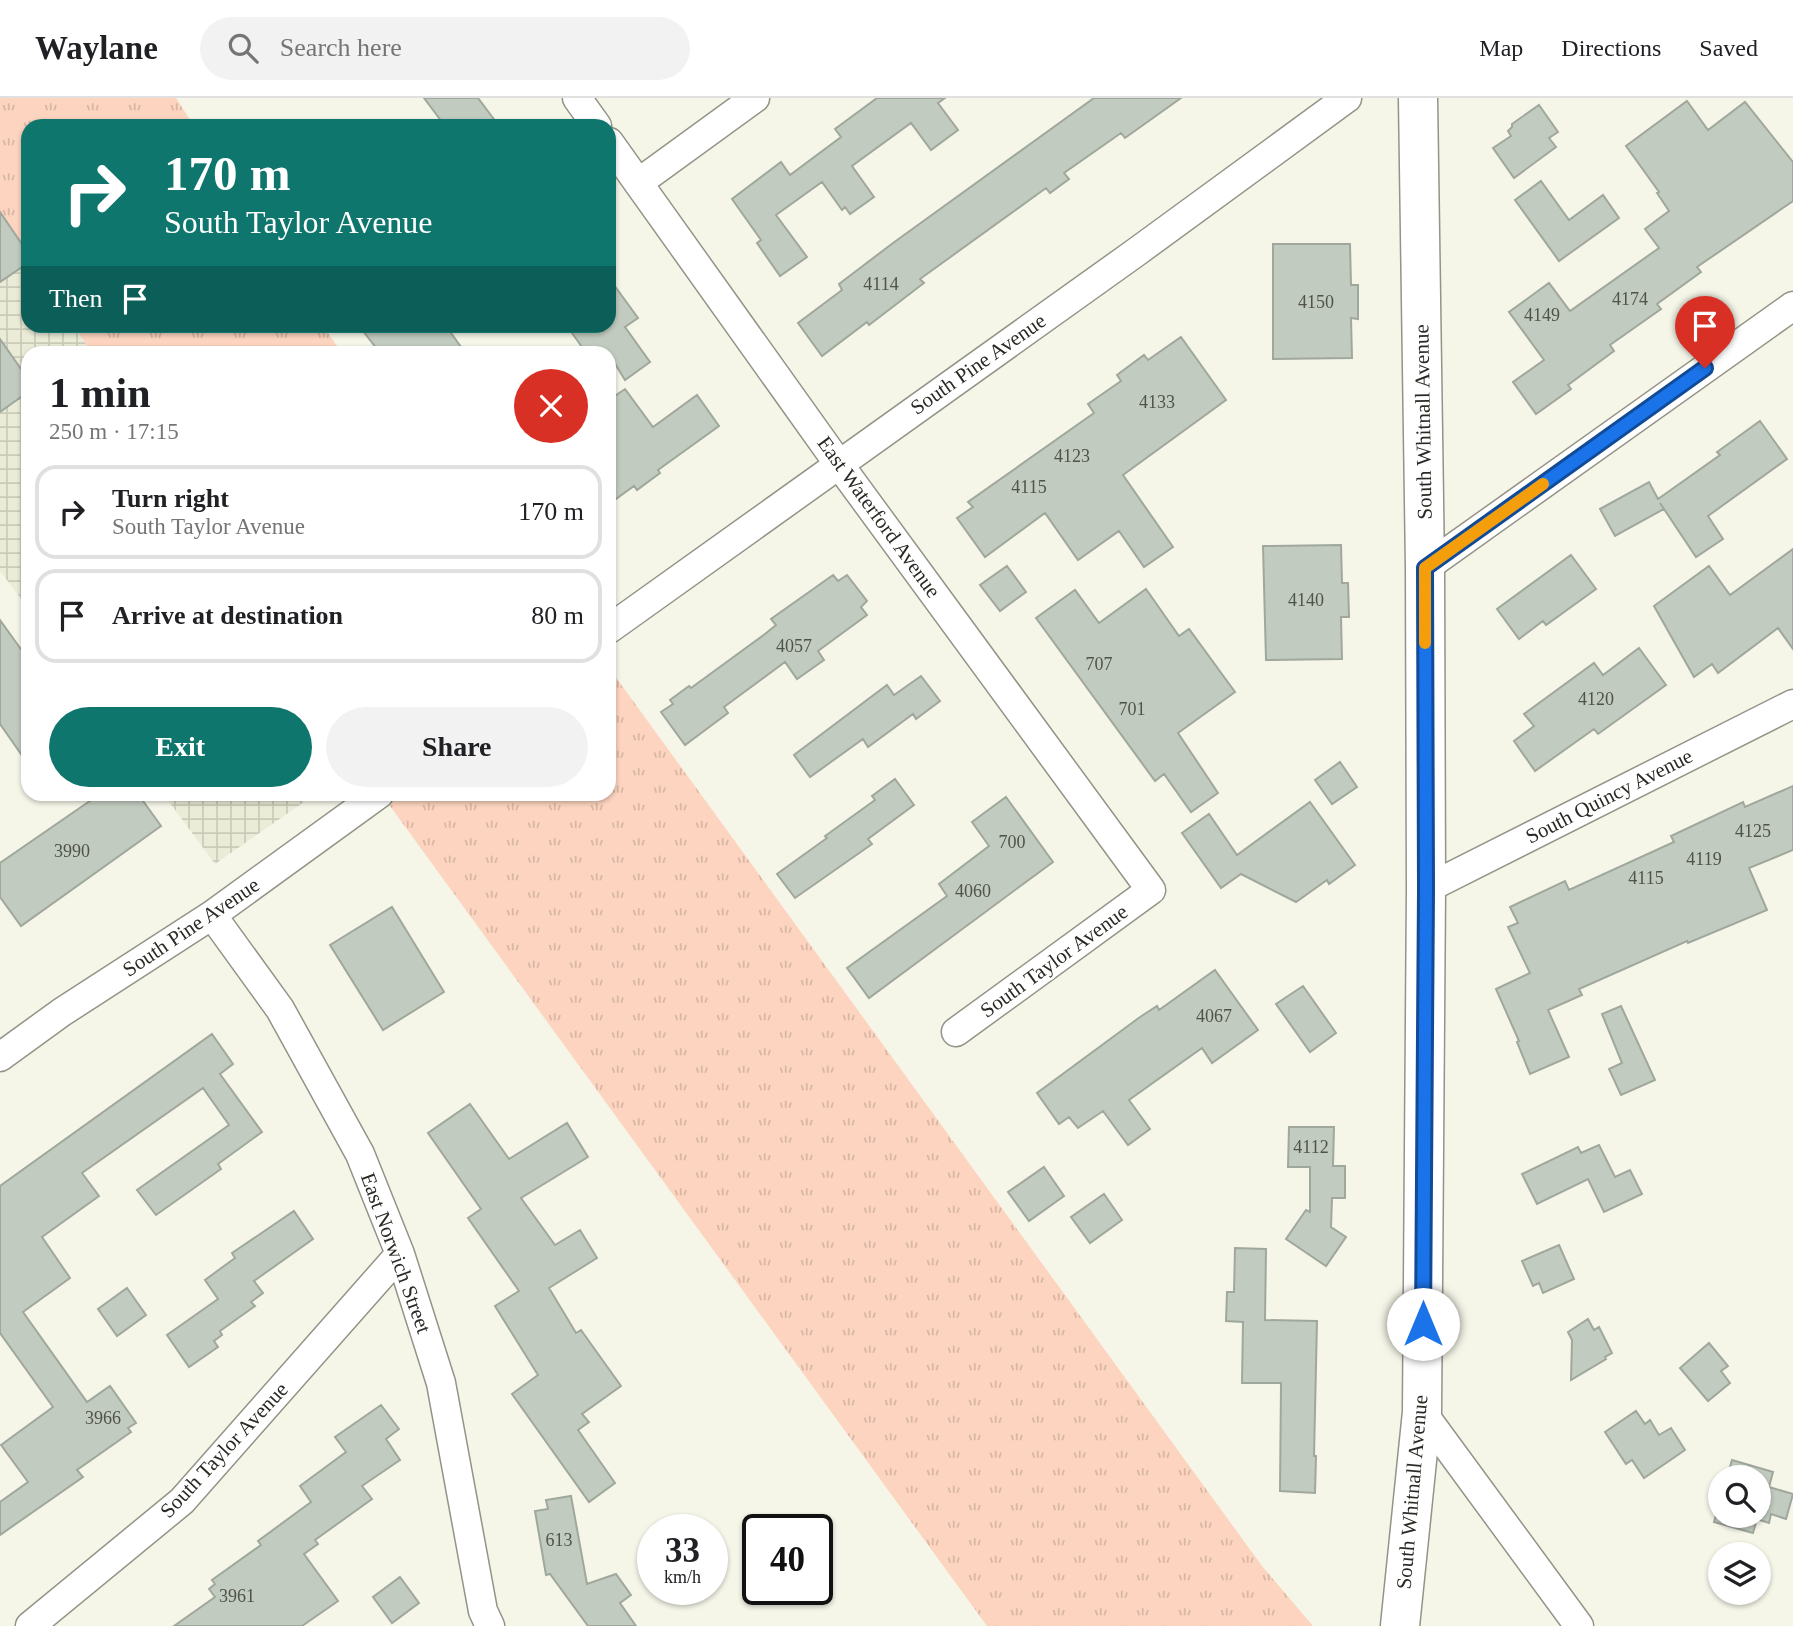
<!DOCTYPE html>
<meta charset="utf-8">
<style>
:root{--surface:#fff;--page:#f2f2f2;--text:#202124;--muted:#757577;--line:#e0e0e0;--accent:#0f766e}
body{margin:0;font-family:Georgia,serif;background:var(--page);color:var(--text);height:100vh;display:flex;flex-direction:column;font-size:26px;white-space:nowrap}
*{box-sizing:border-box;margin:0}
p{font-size:23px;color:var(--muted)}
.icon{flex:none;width:38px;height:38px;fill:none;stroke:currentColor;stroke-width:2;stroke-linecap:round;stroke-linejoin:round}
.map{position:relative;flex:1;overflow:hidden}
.drawer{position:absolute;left:21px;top:248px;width:595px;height:455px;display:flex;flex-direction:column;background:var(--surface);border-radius:21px;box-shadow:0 2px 5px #0004}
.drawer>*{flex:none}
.banner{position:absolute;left:21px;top:21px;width:595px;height:214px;border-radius:21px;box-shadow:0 2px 5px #0004;background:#0f766e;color:#fff;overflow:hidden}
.controls{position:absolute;left:1708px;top:1367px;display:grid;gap:14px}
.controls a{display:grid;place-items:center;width:63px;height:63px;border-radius:50%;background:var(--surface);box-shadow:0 2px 5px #0004;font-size:35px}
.speed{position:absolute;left:637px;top:1416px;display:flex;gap:14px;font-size:35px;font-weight:700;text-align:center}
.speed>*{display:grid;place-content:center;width:91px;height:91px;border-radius:50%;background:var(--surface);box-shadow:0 2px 5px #0004;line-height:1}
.speed small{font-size:18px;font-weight:400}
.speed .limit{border:4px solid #111;border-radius:10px;background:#fff;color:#111}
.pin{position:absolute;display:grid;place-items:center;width:60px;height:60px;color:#fff;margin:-72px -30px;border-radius:50% 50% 50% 0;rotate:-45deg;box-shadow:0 0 7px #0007}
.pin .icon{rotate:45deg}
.me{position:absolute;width:77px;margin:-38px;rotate:0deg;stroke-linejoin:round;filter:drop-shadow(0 0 5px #0008)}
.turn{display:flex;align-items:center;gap:24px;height:147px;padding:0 28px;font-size:32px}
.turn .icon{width:91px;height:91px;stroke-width:2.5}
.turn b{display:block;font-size:49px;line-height:60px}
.then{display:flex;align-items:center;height:66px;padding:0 28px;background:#0003;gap:14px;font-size:26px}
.round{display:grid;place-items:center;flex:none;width:74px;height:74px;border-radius:37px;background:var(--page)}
.overview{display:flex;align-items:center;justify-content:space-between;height:119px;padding:0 28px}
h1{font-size:42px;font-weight:600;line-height:52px}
.button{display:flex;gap:14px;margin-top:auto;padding:14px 28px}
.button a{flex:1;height:80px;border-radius:42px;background:var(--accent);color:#fff;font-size:28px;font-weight:600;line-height:80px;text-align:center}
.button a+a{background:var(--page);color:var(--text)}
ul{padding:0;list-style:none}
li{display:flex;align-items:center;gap:21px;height:94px;margin:0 14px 10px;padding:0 14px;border:4px solid var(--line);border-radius:21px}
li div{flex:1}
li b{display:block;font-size:26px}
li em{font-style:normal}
header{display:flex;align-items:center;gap:42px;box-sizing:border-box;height:98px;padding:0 35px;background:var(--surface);border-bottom:2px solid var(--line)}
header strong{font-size:33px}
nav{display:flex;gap:38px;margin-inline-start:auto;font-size:24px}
.search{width:490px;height:63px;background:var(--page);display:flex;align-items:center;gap:18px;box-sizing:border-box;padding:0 24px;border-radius:38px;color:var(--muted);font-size:26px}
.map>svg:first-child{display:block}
</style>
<header>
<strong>Waylane</strong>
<div class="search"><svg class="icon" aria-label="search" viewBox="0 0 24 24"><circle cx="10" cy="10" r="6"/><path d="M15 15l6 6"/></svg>Search here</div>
<nav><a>Map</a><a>Directions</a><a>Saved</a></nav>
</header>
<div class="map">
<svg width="1793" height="1528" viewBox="0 0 1793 1528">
<defs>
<pattern id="industrial-grid" width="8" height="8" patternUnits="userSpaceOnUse" patternTransform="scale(1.75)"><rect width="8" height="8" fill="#ebecd7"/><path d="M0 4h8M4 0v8" fill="none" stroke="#cacbb8"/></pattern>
<pattern id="grass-tufts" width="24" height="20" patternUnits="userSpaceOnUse" patternTransform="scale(1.75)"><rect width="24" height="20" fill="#fcd4bf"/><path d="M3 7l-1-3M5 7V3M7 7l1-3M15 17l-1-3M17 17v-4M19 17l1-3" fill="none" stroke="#d8b6a4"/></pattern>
</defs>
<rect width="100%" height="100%" fill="#f5f6e8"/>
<path fill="url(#industrial-grid)" d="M0 123 28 158V228H74L92 255 28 256V510L0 473Z
M164 697H314L215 766Z"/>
<path fill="url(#grass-tufts)" d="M0 0H176L194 28H28V158L0 115Z
M74 228H323L342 255H92Z
M609 570 1262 1468 1313 1528H987L382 697 609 696Z"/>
<path fill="#c2cbbf" stroke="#a0a79d" stroke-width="2" d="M424 0H478L499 28H445Z
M877 0H945L938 5 958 32 931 52 911 25 852 68 874 99 850 116 845 109 842 112 822 84 776 117 807 159 780 178 757 145 761 142 732 101 781 64 790 77 841 39 835 31Z
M1094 0H1181L1125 40 1121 35 1064 75 1069 81 1050 95 1046 90 920 181 924 185 869 227 867 224 822 258 798 225 842 192 839 186 893 145Z
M1687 3 1708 32 1745 4 1793 64V103L1697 169 1701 174 1657 206 1661 211 1610 247 1614 253 1568 287 1571 291 1536 316 1513 284 1544 262 1509 214 1549 185 1570 213 1659 150 1645 131 1669 113 1657 95 1659 94 1626 48Z
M1539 7 1558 34 1549 40 1556 49 1514 80 1493 50 1511 38 1508 33 1512 29V26Z
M1541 83 1569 122 1603 97 1619 120 1559 163 1515 102Z
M0 114 28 155V165L0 184Z
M1273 146H1350L1351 187H1358V221L1351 220 1352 260 1273 261Z
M609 180 638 220 625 229 650 264 625 282 609 256H587L567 228H609Z
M359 228H446L466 256H381Z
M1181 239 1226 302 1123 377 1173 449 1144 469 1119 433 1078 462 1045 415 985 459 957 420 973 409 968 404 1094 315 1088 306 1121 283 1117 277 1144 257 1148 262Z
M0 241 28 281V294L0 314Z
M625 291 653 329 697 297 719 328 658 372 660 375 637 392 634 388 609 406V302Z
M1760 323 1787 361 1708 418 1723 441 1696 459 1660 405 1664 411 1615 438 1600 411 1649 384 1658 401 1720 357 1717 354Z
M1341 447 1342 485H1348L1349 519H1341L1342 561 1266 562 1263 448Z
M1793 451V551L1778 530 1718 575 1712 566 1694 579 1654 508 1709 468 1730 497Z
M1571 457 1596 491 1546 527 1543 523 1519 541 1497 511Z
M1007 468 1026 494 1000 513 980 487Z
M833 477 838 483 847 477 867 503 861 509 867 517 818 553 824 562 797 581 785 564 724 609 728 615 685 647 661 614 673 606 670 602 689 588 691 590 765 536 776 527 771 521Z
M1146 491 1179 538 1189 531 1235 594 1178 635 1218 695 1191 714 1164 676 1155 683 1036 520 1075 492 1099 525Z
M0 522 28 561V666L0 626Z
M1639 550 1666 587 1598 636 1594 631 1535 673 1514 643 1534 628 1524 616 1594 565 1603 577Z
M921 578 940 603 916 621 913 616 868 649 863 641 810 679 794 657 887 587 894 597Z
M1340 664 1357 689 1332 706 1315 682Z
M895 681 914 707 868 741 872 746 795 800 777 776 827 740 825 738 875 702 872 698Z
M1793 688V752L1749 770 1767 812 1688 845 1687 843 1579 891 1582 897 1548 912 1569 959 1530 976 1517 944 1519 943 1496 891 1530 875 1508 829 1518 825 1510 809 1565 783 1569 792 1674 744 1671 738 1743 704 1745 709Z
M100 696H138L161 728 21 828 0 799V765Z
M1006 699 1053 764 869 900 847 870 947 798 939 786 989 748 972 724Z
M1310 704 1355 767 1329 786 1327 782 1296 804 1241 776 1221 790 1182 735 1209 716 1237 757Z
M392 809 444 894 383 932 330 847Z
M1215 872 1258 932 1212 965 1202 950 1129 1002 1150 1031 1128 1047 1103 1013 1078 1030 1069 1019 1059 1026 1037 995 1140 919 1157 908 1159 912Z
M1303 888 1336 935 1310 954 1276 906Z
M1621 908 1655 982 1621 997 1609 971 1622 965 1602 916Z
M212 936 233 966 220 976 262 1034 218 1066 221 1071 156 1117 137 1092 229 1027 203 990 82 1075 99 1098 42 1139 70 1180 23 1214 87 1304 110 1288 136 1325 128 1330 131 1334 77 1372 83 1379 0 1437V1404L28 1384 1 1347 53 1309 0 1235V1088Z
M470 1006 509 1061 567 1025 588 1059 521 1100 555 1147 580 1132 597 1160 549 1190 576 1235 581 1232 621 1288 582 1316 589 1324 578 1332 615 1385 589 1404 512 1296 538 1277 495 1208 519 1193 468 1120 481 1111 428 1035Z
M1289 1029H1334L1333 1068H1345V1100H1332L1331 1129 1346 1139 1326 1168 1286 1141 1306 1112 1310 1114V1069H1288Z
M1599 1047 1615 1079 1630 1072 1642 1096 1604 1114 1588 1081 1537 1106 1522 1076 1578 1049 1581 1055Z
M1044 1069 1064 1098 1029 1123 1008 1094Z
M1104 1096 1122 1122 1090 1145 1071 1119Z
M294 1113 313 1141 254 1183 263 1195 251 1204 255 1208 220 1233 222 1237 214 1243 218 1249 189 1269 167 1237 218 1201 205 1182 235 1160 232 1155Z
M1559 1147 1574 1181 1543 1195 1539 1185 1533 1188 1522 1163Z
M1235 1150 1266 1151 1265 1222 1317 1223 1314 1358H1316L1315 1395 1280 1393 1281 1285H1242L1243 1224 1226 1223 1227 1194H1234Z
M127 1190 146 1217 117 1238 98 1211Z
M1588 1221 1594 1232 1599 1229 1612 1255 1605 1259 1606 1261 1571 1282 1572 1242 1568 1234Z
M1709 1245 1728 1268 1721 1273 1730 1285 1708 1303 1680 1270Z
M381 1307 399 1331 386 1341 400 1362 362 1388 372 1401 315 1442 318 1446 304 1456 338 1503 302 1528H174L215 1499 209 1491 215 1486 212 1482 261 1447 258 1443 311 1404 300 1388 346 1354 335 1339Z
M1636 1313 1645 1326 1650 1322 1659 1337 1671 1330 1685 1352 1644 1380 1632 1362 1626 1366 1605 1334Z
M1732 1362 1773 1374 1769 1389 1793 1396 1786 1421 1771 1416 1769 1425 1757 1421 1753 1435 1714 1424 1720 1403V1418H1759V1379H1727Z
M571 1398 587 1486 616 1476 631 1497 620 1505 636 1528H588L550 1476 546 1477 535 1413 548 1411 546 1402Z
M400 1479 419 1505 392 1525 373 1499Z"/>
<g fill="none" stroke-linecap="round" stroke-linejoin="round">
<g stroke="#939387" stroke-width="31">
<path id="street" d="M577 0 597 28
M609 44 838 365 1151 792 956 934
M638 85 755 0
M1425 470 1793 208
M609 531 1135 155 1347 0
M1426 791 1793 606
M212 817 280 911 360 1056 400 1156 441 1285 483 1513 490 1528
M0 959 62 914 212 817 379 696
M1422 1314 1579 1528
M30 1528 182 1403 400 1156"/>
</g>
<g stroke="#939387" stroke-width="41">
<path id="secondary" d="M1400 1528 1422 1314 1426 791 1425 470 1418 0"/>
</g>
<use href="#street" stroke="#fff" stroke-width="28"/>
<use href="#secondary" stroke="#fff" stroke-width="38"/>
</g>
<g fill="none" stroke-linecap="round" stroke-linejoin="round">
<g stroke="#114b97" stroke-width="18">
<path id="route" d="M1423 1226 1426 792 1425 470 1705 270"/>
</g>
<use href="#route" stroke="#1a73e8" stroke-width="12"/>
<path stroke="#f59e0b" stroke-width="12" d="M1425 545V470L1543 386"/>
</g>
<g text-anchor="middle" stroke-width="5" stroke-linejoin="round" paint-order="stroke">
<g font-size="18" fill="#50524c">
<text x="881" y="192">4114</text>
<text x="1630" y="207">4174</text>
<text x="1316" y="210">4150</text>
<text x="1542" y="223">4149</text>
<text x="1157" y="310">4133</text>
<text x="1072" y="364">4123</text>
<text x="1029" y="395">4115</text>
<text x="1306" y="508">4140</text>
<text x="794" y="554">4057</text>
<text x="1099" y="572">707</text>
<text x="1596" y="607">4120</text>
<text x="1132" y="617">701</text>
<text x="1753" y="739">4125</text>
<text x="1012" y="750">700</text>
<text x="72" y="759">3990</text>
<text x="1704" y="767">4119</text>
<text x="1646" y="786">4115</text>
<text x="973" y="799">4060</text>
<text x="1214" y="924">4067</text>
<text x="1311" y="1055">4112</text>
<text x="103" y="1326">3966</text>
<text x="559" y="1448">613</text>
<text x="237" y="1504">3961</text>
</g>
<g font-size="21" fill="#2a2a25" stroke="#fff">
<text transform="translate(978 266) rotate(-35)" y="7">South Pine Avenue</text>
<text transform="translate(1423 324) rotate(-91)" y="7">South Whitnall Avenue</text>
<text transform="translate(879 419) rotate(54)" y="7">East Waterford Avenue</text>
<text transform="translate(1609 698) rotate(-27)" y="7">South Quincy Avenue</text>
<text transform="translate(191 829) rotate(-34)" y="7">South Pine Avenue</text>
<text transform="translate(1054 863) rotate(-36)" y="7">South Taylor Avenue</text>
<text transform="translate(396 1155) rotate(70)" y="7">East Norwich Street</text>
<text transform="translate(224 1352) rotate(-47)" y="7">South Taylor Avenue</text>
<text transform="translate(1412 1394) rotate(-85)" y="7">South Whitnall Avenue</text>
</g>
</g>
</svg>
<div class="controls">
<a><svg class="icon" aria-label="search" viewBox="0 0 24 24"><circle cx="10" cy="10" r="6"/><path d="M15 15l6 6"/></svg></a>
<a><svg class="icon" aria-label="layers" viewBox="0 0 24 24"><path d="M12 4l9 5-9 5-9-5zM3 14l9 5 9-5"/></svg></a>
</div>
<div class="speed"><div>33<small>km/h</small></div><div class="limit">40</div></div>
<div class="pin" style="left:1705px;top:270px;background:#d93025"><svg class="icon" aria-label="arrive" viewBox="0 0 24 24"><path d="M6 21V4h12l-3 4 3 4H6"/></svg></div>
<svg class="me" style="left:1423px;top:1226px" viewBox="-20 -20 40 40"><circle r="19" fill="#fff"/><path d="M0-13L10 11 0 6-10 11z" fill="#1a73e8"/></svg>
<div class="banner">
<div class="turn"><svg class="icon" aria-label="right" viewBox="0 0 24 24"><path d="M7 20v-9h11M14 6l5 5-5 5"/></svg><div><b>170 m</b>South Taylor Avenue</div></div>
<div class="then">Then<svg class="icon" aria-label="arrive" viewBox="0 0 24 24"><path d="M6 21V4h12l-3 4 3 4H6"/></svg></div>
</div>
<section class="drawer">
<div class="overview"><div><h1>1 min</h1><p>250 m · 17:15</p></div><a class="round" style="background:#d93025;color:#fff"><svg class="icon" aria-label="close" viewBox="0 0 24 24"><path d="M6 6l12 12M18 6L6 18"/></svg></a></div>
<ul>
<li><svg class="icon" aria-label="right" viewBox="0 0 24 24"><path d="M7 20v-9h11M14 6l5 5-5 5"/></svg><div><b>Turn right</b><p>South Taylor Avenue</p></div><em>170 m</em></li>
<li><svg class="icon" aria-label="arrive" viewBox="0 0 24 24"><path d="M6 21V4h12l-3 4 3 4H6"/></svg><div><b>Arrive at destination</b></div><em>80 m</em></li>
</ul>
<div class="button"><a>Exit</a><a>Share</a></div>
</section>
</div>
